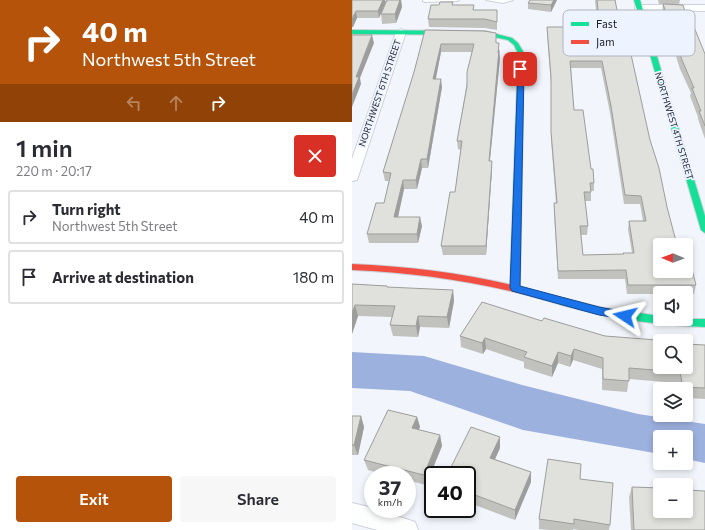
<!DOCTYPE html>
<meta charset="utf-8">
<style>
:root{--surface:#fff;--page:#f7f7f7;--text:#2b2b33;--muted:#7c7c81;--line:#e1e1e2;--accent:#b45309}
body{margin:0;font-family:Commissioner,sans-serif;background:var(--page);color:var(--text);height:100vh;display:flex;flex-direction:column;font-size:15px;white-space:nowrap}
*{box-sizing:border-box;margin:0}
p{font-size:13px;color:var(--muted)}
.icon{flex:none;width:22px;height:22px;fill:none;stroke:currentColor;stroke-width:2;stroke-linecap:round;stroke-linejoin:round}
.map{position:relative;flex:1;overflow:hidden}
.side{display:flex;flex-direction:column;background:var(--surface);width:352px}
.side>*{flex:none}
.hud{background:#b45309;color:#fff;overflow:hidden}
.needle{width:26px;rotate:271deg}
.tools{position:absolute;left:301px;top:238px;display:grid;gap:8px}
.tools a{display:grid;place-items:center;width:40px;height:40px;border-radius:4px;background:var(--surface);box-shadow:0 2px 6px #0003;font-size:20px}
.speed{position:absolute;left:12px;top:466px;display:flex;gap:8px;font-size:20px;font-weight:700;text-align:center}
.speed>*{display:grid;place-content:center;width:52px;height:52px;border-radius:50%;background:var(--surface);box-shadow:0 2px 6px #0003;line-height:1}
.speed small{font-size:10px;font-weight:400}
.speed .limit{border:2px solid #111;border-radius:6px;background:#fff;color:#111}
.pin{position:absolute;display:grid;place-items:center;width:34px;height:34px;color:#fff;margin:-17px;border-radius:8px;box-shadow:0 2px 6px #0006}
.me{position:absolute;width:44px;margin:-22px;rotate:280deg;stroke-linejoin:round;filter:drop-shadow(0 0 3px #0008)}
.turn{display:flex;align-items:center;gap:14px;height:84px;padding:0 16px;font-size:18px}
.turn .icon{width:52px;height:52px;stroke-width:2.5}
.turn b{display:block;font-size:28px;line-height:34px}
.lanes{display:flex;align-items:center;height:38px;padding:0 16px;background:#0003;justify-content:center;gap:20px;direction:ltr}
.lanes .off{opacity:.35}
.round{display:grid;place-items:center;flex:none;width:42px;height:42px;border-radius:4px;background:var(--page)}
.overview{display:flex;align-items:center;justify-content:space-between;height:68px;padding:0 16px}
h1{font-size:24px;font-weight:600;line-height:30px}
.primary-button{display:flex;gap:8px;margin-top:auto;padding:8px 16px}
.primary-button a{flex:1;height:46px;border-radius:4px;background:var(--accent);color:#fff;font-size:16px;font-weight:600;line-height:46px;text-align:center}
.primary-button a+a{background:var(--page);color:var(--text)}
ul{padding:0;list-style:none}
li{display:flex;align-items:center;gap:12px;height:54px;margin:0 8px 6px;padding:0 8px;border:2px solid var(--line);border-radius:4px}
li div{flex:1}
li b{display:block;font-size:15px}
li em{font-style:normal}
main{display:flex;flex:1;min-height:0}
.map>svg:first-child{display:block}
</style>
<main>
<section class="side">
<div class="hud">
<div class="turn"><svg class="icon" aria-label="right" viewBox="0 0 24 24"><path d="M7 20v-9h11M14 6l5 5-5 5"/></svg><div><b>40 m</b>Northwest 5th Street</div></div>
<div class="lanes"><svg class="icon off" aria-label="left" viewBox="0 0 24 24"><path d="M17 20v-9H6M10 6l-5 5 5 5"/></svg><svg class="icon off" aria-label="ahead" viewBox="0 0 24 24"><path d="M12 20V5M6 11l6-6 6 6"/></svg><svg class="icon" aria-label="right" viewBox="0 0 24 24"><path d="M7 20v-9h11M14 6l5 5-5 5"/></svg></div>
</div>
<div class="overview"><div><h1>1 min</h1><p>220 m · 20:17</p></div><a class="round" style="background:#d93025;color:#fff"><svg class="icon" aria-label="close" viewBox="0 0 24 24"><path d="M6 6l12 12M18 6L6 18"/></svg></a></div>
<ul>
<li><svg class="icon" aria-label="right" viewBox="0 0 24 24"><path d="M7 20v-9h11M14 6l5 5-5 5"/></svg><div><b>Turn right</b><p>Northwest 5th Street</p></div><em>40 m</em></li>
<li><svg class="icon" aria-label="arrive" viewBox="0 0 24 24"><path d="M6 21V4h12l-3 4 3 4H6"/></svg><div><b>Arrive at destination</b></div><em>180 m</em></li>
</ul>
<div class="primary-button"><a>Exit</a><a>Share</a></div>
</section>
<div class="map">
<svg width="353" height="530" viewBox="0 0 353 530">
<rect width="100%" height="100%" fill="#f2f5fb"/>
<path fill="#9db1df" d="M0 352 72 356 170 385 286 414 353 424V463L334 459V437H308V454L171 430 58 391 0 388Z"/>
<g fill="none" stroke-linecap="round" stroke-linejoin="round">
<g stroke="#ced2d9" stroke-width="2">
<path id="lane" d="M71 0H107L105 1 73 2 71 1Z
M134 0H161L151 3Z"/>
</g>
<g stroke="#ced2d9" stroke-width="2">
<path id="street" d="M287 5H353V11L284 10 283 8 284 6Z
M49 29 54 32 6 177 5 180 0 181V159L44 32Z
M0 503 17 507 63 522 66 530H25L0 523Z"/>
</g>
<g stroke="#ced2d9" stroke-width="2">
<path id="fast" d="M282 0H288L353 216V233L349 230Z
M0 30 133 31 160 38 166 43 172 53 168 288 166 290H160L158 288 166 53 162 45 156 40 133 35 0 34Z
M193 294 252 308 308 316V319H353V327C297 325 243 316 190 299L188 297 190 295Z"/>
</g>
<g stroke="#ced2d9" stroke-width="2">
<path id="jam" d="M0 264C67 267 132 275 196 295L198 297 196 299 193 300C130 282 66 273 0 270Z"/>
</g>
<use href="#lane" fill="#fdfefe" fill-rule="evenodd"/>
<use href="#street" fill="#fdfefe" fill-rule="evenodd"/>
<use href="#fast" fill="#16e098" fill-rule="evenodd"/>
<use href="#jam" fill="#f24e42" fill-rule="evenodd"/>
</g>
<path fill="#c1c1be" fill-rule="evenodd" d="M0 0H33L27 18H5L1 27H0Z
M35 0H49L50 7 44 23 30 24 29 14Z
M205 0 199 12 176 9V3Z
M243 0H263L308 245 344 285 342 294H334V293H308V294H275L273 279H206L202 212V203H204L199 139V85L195 34V27H245L243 17 244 10ZM219 68H249L258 113 272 204H288L291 221H277L276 229 280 253H271V254L231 255 229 235H235L236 226 233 201H239V191H242V183L222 110Z
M306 0H328L327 4H307Z
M101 2V5H122V10H145V30L133 28 77 27 76 19 87 5Z
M311 4 338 27 353 54V139L346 119V117L338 96 339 93 328 69 310 12Z
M73 30 144 43 147 51 148 58 138 161H140V169L134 255H91L89 246 103 192 109 150 106 149 105 141 120 52H89L84 79 90 87 76 168H70L65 189H52L46 217 70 226 66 243H17L15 234 32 203 37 181H33L31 172 62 72Z
M0 284 35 286V288L101 290 102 301 97 328 68 327 66 337 41 336 38 325 40 317 6 316 0 334Z
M190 321 253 336 306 344 353 345V399L334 398V389H326L325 383 277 379 275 392 250 390V369L221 360 218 367 206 363 200 377 172 368V362L134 349 131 354 109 347 108 336Z
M0 416H9L12 427 6 455H0Z
M65 417 68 427 66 430 88 435 90 446 74 485 55 480V475H34L16 470 12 460Z
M148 437V448L143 459 179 472V482L163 520 115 502V475Z
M228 479 258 525 257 530H227L221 529V530H197L187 529V519Z
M280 487 353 530H279L277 497Z"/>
<path fill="#9d9d9b" d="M31 0H33L34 2 27 18 26 11Z
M48 0H49L50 7 44 23 43 14Z
M202 0H205L199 12V5Z
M4 11 5 18 1 27H0V19Z
M20 35 22 43 8 78 9 84 0 107V95L4 77Z
M89 44V52L82 87 81 79Z
M147 50 148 58 137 169V161Z
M89 79 90 87 76 168 75 159Z
M69 159 70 168 65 189 64 180Z
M140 161V169L134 255V246Z
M51 180 52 189 44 226 42 217Z
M68 217 70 226 66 243 65 234Z
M101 290 102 301 97 328 95 317Z
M3 305 6 316 0 334V313Z
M66 316 68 327 66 337 64 326Z
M133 338 134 349 131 354 130 343Z
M222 349 221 360 218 367 219 356Z
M206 352V363L200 377V366Z
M9 416 12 427 6 455 2 445Z
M65 417 68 427 63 439 60 428Z
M88 435 90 446 74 485 72 475Z
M148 437V448L139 468 138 458Z
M179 472V482L163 520V510Z"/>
<path fill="#e0e0dd" stroke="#9d9d9b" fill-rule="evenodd" d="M0 0H31L26 11H4L0 19Z
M35 0H48L43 14H29Z
M178 0H202L199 5 176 3Z
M245 0H263L265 10 276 41 298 140 307 168 315 207 325 245H308V271H334V254H336L344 285H276L274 270 206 271 202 203H205L199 132V77L195 27H247L244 10H246ZM218 61H250L259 106 273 195 289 196 294 221H277L282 253H271L272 254 231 255 228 226H236L232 192H239L238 183H242L241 169H239L231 110H222Z
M88 2H101L100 5H122L121 10H145V22L133 19H76L79 5H87Z
M311 4 331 5 338 27H342L353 54V126L347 111H349L340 88H342L330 60Z
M73 30 132 31 144 33V43H147L146 53 147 50 137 161H140L134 246H89L98 192H103L110 141H105L115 86V72L122 44H89L81 79H89L75 159H69L64 180H51L42 217H68L65 234H15L24 203H32L39 173 31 172 62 72Z
M0 35H20L4 77H7L0 95Z
M0 284 35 286V287L101 290 95 317 66 316 64 326 38 325 43 306 3 305 0 313Z
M130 302 190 321 192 318 253 336 305 340 306 344H308V367H334V344L353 345V388L331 387 328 372 277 368V381L251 379V358L222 349 219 356 206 352 200 366 172 357 175 352 133 338 130 343 108 336Z
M36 410 65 417 60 428 88 435 72 475 12 460Z
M0 416H9L2 445H0Z
M119 427 148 437 138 458 179 472 163 510 115 492V475H95Z
M196 459 229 464 228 479 261 483 258 525 222 519V524L187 519Z
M280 487 308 488V511H334V490L353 491V530H282Z"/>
<path fill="#1a73e8" stroke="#114b97" d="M166 68 172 69 168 286 247 307 273 312 276 313 278 316 276 318 273 319 247 315 160 291 158 288Z"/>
<g text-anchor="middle" stroke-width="3.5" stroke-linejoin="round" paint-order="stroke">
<g font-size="9" fill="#1b1f2a" stroke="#eef4ff">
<text transform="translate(28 93) rotate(-71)" y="3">NORTHWEST 6TH STREET</text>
<text transform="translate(322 126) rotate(73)" y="3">NORTHWEST 4TH STREET</text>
</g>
</g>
<rect x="211" y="10" width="132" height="46" rx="6" fill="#eef4ff" stroke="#afb4bf" stroke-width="1"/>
<rect x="219" y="22" width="18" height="4" fill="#16e098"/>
<rect x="219" y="40" width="18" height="4" fill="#f24e42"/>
<g font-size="11" fill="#1b1f2a">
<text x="244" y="28">Fast</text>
<text x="244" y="46">Jam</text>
</g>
</svg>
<div class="tools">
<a><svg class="needle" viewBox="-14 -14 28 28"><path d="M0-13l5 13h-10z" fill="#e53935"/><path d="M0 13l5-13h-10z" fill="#7c7c81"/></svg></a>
<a><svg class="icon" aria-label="sound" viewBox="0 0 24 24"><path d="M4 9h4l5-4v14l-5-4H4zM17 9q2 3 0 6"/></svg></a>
<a><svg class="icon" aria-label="search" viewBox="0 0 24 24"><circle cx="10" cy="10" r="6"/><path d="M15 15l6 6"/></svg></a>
<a><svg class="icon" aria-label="layers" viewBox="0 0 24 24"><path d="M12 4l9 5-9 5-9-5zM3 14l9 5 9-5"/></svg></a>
<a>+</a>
<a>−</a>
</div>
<div class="speed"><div>37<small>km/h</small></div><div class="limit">40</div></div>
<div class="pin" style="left:168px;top:69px;background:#d93025"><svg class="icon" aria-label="arrive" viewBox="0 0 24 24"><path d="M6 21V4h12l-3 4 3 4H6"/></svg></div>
<svg class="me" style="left:273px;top:316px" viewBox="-20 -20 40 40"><path d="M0-17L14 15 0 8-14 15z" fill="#1a73e8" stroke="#fff" stroke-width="4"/></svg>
</div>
</main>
